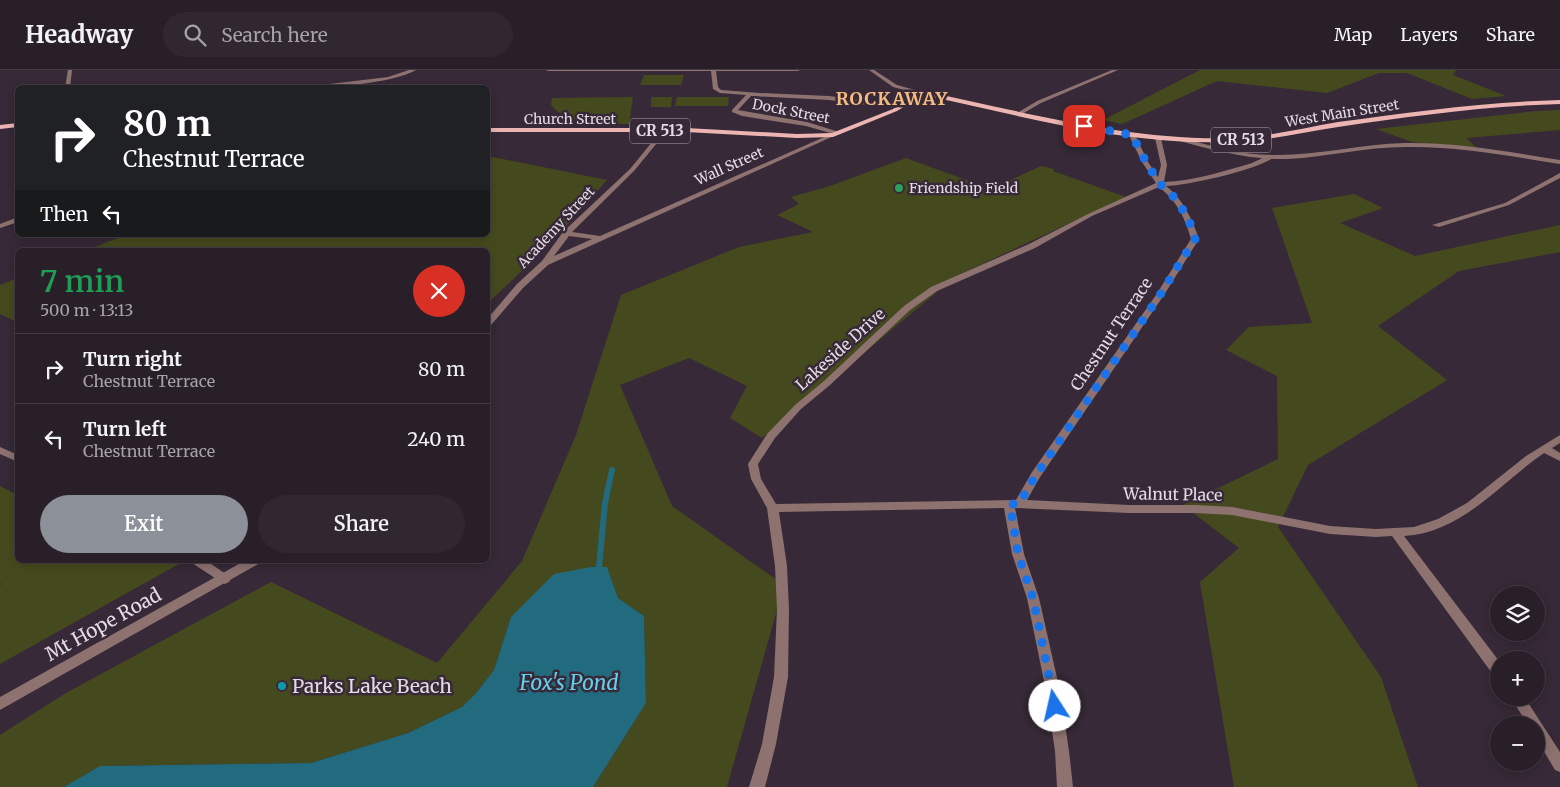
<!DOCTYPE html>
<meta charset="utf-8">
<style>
:root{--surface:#291f29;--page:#312731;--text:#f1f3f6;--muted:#a5a2a8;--line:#453d46;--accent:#8c9099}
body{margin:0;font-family:Merriweather,serif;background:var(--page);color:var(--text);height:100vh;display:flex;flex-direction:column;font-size:19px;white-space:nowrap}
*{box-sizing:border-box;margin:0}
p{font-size:16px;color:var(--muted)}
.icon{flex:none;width:28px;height:28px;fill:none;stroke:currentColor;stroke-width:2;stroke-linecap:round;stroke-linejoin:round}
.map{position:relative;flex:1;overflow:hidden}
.sheet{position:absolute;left:15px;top:178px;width:475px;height:315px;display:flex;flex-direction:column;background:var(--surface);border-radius:8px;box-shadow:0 2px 12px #0003,0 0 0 1px var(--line)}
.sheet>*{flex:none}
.top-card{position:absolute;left:15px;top:15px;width:475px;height:152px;border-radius:8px;box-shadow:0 2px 12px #0003,0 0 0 1px var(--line);background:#202124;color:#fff;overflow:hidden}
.fabs{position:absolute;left:1490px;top:516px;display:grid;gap:10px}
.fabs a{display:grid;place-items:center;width:55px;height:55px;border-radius:50%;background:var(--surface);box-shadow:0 2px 12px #0003,0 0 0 1px var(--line);font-size:25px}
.pin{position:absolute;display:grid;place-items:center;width:42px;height:42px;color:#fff;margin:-21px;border-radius:10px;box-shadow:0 2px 8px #0006}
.me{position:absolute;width:55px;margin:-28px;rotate:350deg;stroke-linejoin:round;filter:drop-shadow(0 0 4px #0008)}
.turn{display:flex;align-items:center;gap:18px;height:105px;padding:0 25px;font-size:22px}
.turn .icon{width:65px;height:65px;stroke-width:2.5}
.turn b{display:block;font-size:35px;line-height:42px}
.then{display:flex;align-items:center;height:48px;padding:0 25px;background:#0003;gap:10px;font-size:19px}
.round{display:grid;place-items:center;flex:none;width:52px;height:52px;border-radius:26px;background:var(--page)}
.overview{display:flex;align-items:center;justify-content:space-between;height:85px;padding:0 25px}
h1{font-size:30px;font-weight:600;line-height:38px;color:#1e9e55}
.cta{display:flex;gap:10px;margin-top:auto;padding:10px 25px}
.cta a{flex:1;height:58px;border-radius:30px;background:var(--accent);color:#fff;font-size:20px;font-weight:600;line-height:58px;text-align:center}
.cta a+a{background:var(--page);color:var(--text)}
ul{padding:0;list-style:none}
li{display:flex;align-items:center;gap:15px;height:70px;padding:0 25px;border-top:1px solid var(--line)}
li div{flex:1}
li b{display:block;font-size:19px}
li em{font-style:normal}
header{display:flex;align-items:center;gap:30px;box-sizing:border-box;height:70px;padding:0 25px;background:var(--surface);border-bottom:1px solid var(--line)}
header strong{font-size:24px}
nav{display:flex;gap:28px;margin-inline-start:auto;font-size:18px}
.search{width:350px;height:45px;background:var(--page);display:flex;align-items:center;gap:12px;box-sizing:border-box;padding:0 18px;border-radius:28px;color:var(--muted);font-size:19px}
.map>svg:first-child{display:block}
</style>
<header>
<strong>Headway</strong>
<div class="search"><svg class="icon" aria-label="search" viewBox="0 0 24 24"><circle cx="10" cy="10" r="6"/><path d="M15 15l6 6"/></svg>Search here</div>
<nav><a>Map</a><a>Layers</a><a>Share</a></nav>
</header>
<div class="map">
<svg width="1560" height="717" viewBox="0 0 1560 717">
<rect width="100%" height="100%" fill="#372937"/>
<path fill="#454a1e" d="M1200 0H1456L1453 5 1506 26 1472 29 1407 3H1379L1327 23 1217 11 1122 54 1103 50Z
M644 5H684L681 15H640Z
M633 27 629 54C603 54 568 56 551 35L552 28Z
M651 27H672L671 37H651Z
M677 27H729L728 36H675Z
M1560 40V60L1466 68 1477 78 1412 72 1376 59 1536 41Z
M488 86 607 110 551 173 488 233V180H88C108 172 129 160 151 167L154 165H488Z
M906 88 977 114 950 127 978 115 991 119 1041 96 1054 99 1053 101 1126 127 956 206 762 368 730 348 747 316 689 288 620 315 672 436 784 515 727 717H593L646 633 644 546 618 528 607 498 591 497 511 547 494 600 476 623 462 637 408 663 311 693 100 696 64 717H0V665L66 623 271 512 437 593 522 491 576 365 621 225 739 177 813 162 777 145 799 134 791 127 830 116Z
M1354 124 1383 138 1340 153 1415 186 1560 155V182L1459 201 1378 256 1447 310 1308 395 1278 457 1381 607 1418 717H1234L1200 512 1239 478 1183 435 1278 389 1277 306 1226 280 1249 257 1312 253 1272 138Z
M17 208V252L0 244V215Z
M0 416 17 425 18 490H186L0 594V515L2 514 0 513Z"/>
<path fill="#226b7e" d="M591 497H607L618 528 644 546 646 633 593 717H64L100 696 311 693 408 663 462 637 476 623 494 600 511 547 554 504Z"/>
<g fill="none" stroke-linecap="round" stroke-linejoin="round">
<path stroke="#226b7e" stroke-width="6" d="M599 497 605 433 612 400"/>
<path fill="#8d7270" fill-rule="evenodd" d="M68 0H72L70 18H65Z
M409 0H416C392 14 326 18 296 18L388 7Z
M546 0H800L798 1H716L718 17 721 20 760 23 829 26 868 31 905 32 908 34 905 36 868 35 829 30 751 26 738 40 807 52 839 62V64L837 65 806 56 742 46 732 42V40L746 25 720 23 713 19 711 1H548Z
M1112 0H1118L1041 33 1022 44 1017 43 1037 31Z
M1132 63 1135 65 1148 92 1158 107 1161 95 1155 68 1158 66 1161 68 1167 95 1164 112C1192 111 1221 102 1249 94 1257 92 1267 83 1274 87 1257 100 1189 115 1166 116 1183 129 1192 149 1199 169L1164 225 1040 407 1027 430 1129 435H1196L1232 437 1330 456 1376 459 1414 457 1438 449 1467 433 1526 386 1560 365V373L1552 378 1560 383V391L1544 383C1500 413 1462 463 1404 466L1499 591V608L1494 606 1392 466 1376 467 1330 464 1232 445 1196 443H1129L1015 438 1024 484 1039 528 1060 621 1069 681 1073 717H1057L1055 681 1046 621 1027 528 1012 484 1004 438 779 442 787 496 789 539 788 607 776 674 765 717H749L762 674 774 607 777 539 775 496 767 438 751 409 748 394 767 364 795 335 824 311 904 236 931 217 1029 174 1088 144 1156 113 1142 92 1129 65ZM1159 117C1177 131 1185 148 1191 169L1156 225 1032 402 1016 430 776 434 761 409 758 394 775 368 801 339 830 315 910 240 937 221 1035 178 1092 146Z
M1560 103V108L1509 135 1439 157 1432 155 1505 133Z
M18 147V152L0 158V154Z
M0 377 18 385V392L0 384Z
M190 490H205L229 506 231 509 229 512 225 514 221 512 192 493Z
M1511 628H1525L1560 682V702L1555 700 1536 668V655H1528Z"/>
<path fill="#8d7270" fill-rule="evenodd" d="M869 0H874L897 15 926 23 923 25 893 17Z
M665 60 670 61 661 68 634 101 572 162 600 166 831 64 836 65 548 195 523 218 491 255H488V248L517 214 542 191 563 162 630 99 657 66ZM569 166 592 169 554 186Z
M1182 68C1212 76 1241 85 1272 85 1316 86 1360 74 1405 73 1457 72 1509 82 1560 90V94C1509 86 1457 76 1405 77 1366 77 1327 87 1288 89 1251 90 1216 81 1180 71V69Z
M246 490H262L260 493 0 640V627Z"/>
<path fill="#ecb5b2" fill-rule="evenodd" d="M923 21C1025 42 1128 71 1233 68 1268 67 1303 58 1338 52 1412 42 1485 32 1560 30V34C1485 36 1412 46 1338 57 1303 62 1269 71 1233 72 1128 76 1026 47 924 25L897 41 833 67 797 68 686 62H488V58H686L797 64 832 63 893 39Z
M18 53V57L0 59V55Z"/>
</g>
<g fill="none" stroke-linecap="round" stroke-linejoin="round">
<path stroke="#1a73e8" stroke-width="9" stroke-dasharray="0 16.2" d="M1055 636 1033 528 1018 484 1010 434H1019L1036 405 1160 225 1195 169 1188 147 1170 122 1160 114 1146 92 1132 65 1084 56"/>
</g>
<circle fill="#2e9e5b" stroke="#372937" stroke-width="2" cx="899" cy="118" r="5"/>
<circle fill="#0f9aa8" stroke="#372937" stroke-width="2" cx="282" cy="616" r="5"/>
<g text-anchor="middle" stroke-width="5" stroke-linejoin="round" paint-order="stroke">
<g font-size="14" fill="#e4dbe4" stroke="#372937">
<text transform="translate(791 41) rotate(11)" y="5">Dock Street</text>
<text transform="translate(1342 43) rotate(-9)" y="5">West Main Street</text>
<text x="570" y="54">Church Street</text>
<text transform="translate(729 96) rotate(-24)" y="5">Wall Street</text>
<text transform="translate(556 157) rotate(-47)" y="5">Academy Street</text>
</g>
<g font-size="14" fill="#e4dbe4" stroke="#372937" text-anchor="start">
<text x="909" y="123">Friendship Field</text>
</g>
<g fill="#372937" stroke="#b0a6b0" stroke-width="1">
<rect x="630" y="48.5" width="60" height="25" rx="4"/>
<rect x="1211" y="57.5" width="60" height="25" rx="4"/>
</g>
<g font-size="15" font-weight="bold" fill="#e4dbe4">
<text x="660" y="66">CR 513</text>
<text x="1241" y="75">CR 513</text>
</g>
<g font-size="16" fill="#e4dbe4" stroke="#372937">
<text transform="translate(1111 264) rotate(-56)" y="6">Chestnut Terrace</text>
<text transform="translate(840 279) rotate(-42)" y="6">Lakeside Drive</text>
<text transform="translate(1173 424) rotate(1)" y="6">Walnut Place</text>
</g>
<g font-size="18" font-weight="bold" letter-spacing="1" fill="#f4bb80" stroke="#372937">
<text x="892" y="35">ROCKAWAY</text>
</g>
<g font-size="19" fill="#e4dbe4" stroke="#372937">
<text transform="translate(103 554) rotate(-29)" y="7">Mt Hope Road</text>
</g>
<g font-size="19" fill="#e4dbe4" stroke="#372937" text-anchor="start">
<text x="292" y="623">Parks Lake Beach</text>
</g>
<g font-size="21" font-style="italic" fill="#65ceec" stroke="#372937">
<text x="569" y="620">Fox's Pond</text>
</g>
</g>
</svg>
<div class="fabs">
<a><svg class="icon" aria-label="layers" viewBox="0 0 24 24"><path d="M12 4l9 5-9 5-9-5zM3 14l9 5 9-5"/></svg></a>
<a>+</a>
<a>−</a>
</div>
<div class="pin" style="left:1084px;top:56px;background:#d93025"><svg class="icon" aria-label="arrive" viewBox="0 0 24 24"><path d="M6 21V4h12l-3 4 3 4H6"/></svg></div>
<svg class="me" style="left:1055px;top:636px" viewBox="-20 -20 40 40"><circle r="19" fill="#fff"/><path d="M0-13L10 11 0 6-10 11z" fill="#1a73e8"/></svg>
<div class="top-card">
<div class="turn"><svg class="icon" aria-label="right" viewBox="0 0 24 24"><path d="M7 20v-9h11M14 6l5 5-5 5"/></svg><div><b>80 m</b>Chestnut Terrace</div></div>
<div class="then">Then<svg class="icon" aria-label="left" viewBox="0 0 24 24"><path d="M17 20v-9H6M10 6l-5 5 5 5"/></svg></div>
</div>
<section class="sheet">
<div class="overview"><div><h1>7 min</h1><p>500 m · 13:13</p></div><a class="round" style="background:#d93025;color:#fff"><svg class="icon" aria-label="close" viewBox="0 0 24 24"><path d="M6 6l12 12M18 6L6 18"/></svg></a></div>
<ul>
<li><svg class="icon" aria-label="right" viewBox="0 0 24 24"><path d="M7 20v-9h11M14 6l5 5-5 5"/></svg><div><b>Turn right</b><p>Chestnut Terrace</p></div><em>80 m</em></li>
<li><svg class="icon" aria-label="left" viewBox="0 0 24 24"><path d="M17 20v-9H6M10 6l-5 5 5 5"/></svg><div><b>Turn left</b><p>Chestnut Terrace</p></div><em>240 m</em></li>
</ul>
<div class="cta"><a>Exit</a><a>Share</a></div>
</section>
</div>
